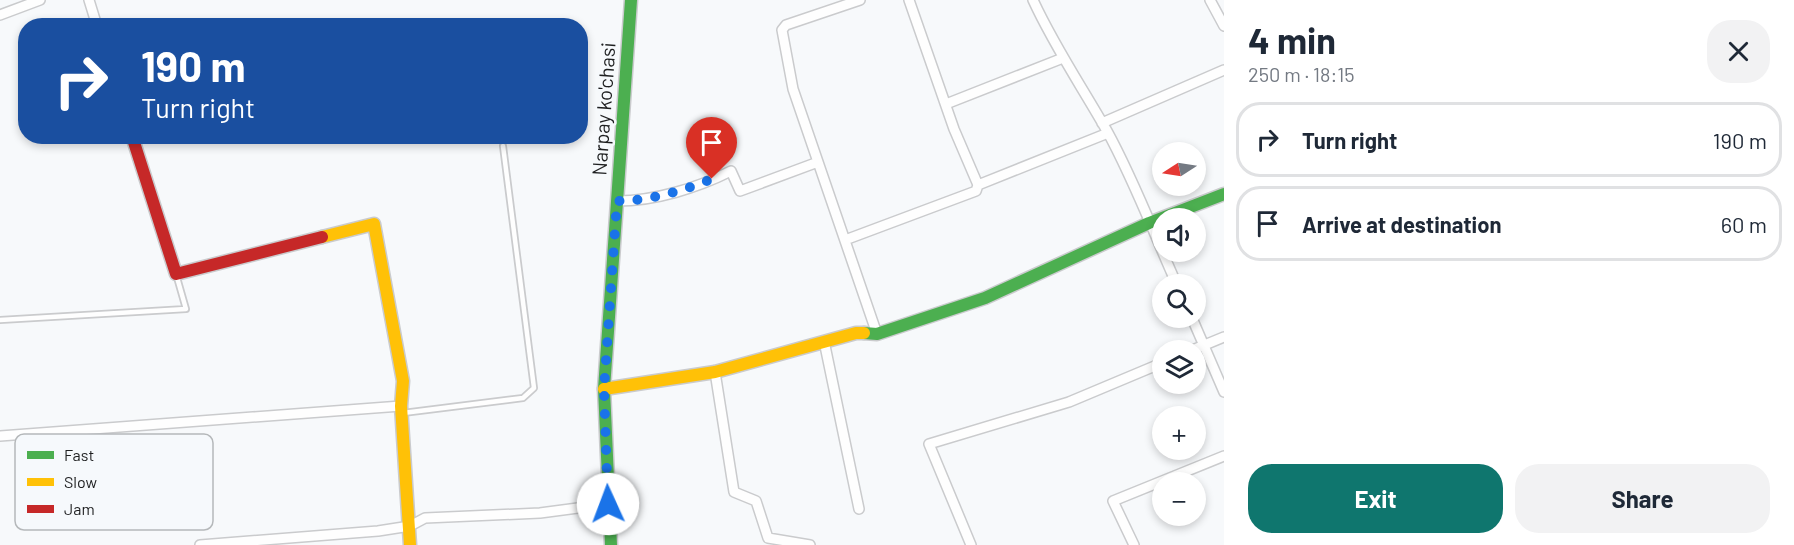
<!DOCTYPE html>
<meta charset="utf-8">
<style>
:root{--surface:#fff;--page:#f2f2f3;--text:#1f2937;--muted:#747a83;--line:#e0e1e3;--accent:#0f766e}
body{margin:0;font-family:Barlow,sans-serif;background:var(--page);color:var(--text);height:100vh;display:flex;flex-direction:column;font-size:22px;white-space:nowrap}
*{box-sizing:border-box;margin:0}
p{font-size:20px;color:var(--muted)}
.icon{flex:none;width:33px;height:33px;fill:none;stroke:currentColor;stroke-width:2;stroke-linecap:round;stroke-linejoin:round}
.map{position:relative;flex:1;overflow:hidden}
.sheet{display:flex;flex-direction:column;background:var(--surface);width:570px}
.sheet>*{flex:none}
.hud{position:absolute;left:18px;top:18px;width:570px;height:126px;border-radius:24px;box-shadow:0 3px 9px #0003;background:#1a4fa0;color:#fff;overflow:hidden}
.needle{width:39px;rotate:258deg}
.fabs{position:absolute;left:1152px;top:142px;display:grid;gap:12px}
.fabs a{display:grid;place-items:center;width:54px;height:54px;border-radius:50%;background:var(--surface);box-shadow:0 3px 9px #0003;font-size:30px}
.pin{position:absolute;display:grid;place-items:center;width:51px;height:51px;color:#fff;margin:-62px -26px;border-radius:50% 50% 50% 0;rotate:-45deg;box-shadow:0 0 6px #0007}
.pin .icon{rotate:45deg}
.me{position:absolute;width:66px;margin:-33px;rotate:358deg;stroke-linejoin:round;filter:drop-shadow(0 0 4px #0008)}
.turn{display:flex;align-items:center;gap:21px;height:126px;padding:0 24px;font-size:27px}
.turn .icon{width:78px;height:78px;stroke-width:2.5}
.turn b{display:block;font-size:42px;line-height:51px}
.round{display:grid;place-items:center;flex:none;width:63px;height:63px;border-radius:24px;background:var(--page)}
.head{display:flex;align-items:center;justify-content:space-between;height:102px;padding:0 24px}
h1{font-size:36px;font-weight:700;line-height:45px}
.primary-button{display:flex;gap:12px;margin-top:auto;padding:12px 24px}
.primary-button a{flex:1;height:69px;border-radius:24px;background:var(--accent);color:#fff;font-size:24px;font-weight:700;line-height:69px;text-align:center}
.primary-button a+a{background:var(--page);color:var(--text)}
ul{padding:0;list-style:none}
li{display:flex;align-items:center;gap:18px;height:75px;margin:0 12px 9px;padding:0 12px;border:3px solid var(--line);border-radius:24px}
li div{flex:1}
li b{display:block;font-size:22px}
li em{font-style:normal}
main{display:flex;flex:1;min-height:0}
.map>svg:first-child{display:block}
</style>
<main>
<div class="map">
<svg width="1224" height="545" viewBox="0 0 1224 545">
<rect width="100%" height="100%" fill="#f7f9fb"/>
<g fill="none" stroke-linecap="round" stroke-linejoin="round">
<g stroke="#cacbcd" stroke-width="8">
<path id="lane" d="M0 320 186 309 176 274
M403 413 523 398 534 388 503 146"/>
</g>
<g stroke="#cacbcd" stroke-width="12">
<path id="street" d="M89 0 97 26
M860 0 786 25 782 30 793 89 877 334
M909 0 954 129 978 185 1108 133
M1033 0C1054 46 1082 87 1107 131 1134 180 1154 234 1177 285
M1210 0 1224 26
M0 15 40 0
M946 104 1063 58
M1102 123 1224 70
M617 201C655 201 697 188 731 171L740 191 818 162
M845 240 976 191 978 185
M1192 318 1224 392
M824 341 859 509
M1190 351 1224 337
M715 372 734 492 756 501 768 538 810 545
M0 436 401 406
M200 545 378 531 410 526 425 518 540 513 608 504
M971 545 929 444 1069 402 1162 363
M1134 545 1113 501 1224 456"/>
</g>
<g stroke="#cacbcd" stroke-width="15">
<path id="fast" d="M864 333 877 334 985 298 1149 223 1224 194
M611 545 604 389 631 0"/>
</g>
<g stroke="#cacbcd" stroke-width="15">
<path id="slow" d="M322 237 374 224 403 381 401 406 410 545
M604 389 715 372 856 333H864"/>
</g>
<g stroke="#cacbcd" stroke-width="15">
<path id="jam" d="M132 136 176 274 322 237"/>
</g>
<use href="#lane" stroke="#fefefe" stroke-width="4.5"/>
<use href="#street" stroke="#fefefe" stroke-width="9"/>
<use href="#fast" stroke="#4caf50" stroke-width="12"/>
<use href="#slow" stroke="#ffc107" stroke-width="12"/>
<use href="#jam" stroke="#c62828" stroke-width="12"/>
</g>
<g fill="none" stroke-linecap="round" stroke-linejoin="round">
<path stroke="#1a73e8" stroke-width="10" stroke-dasharray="0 18" d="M608 504 604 389 617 201C649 201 682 191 712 179"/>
</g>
<g text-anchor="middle" stroke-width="5" stroke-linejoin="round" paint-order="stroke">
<g font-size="20" fill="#1e1f20" stroke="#f6f9fc">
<text transform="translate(604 109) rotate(-86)" y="7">Narpay ko'chasi</text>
</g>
</g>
<rect x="15" y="434" width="198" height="96" rx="9" fill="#f6f9fc" stroke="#b5b8ba" stroke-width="1.5"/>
<rect x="27" y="451" width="27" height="8" fill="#4caf50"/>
<rect x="27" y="478" width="27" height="8" fill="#ffc107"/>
<rect x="27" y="505" width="27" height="8" fill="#c62828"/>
<g font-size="16" fill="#1e1f20">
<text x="64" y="461">Fast</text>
<text x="64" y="488">Slow</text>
<text x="64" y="515">Jam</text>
</g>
</svg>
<div class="fabs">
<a><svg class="needle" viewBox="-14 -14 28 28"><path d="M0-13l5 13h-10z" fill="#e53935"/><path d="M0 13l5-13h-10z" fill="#747a83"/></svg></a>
<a><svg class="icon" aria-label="sound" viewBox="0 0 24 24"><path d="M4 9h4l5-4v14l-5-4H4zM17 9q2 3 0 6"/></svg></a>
<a><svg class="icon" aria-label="search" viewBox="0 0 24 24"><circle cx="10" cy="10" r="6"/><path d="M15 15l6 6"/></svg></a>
<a><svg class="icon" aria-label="layers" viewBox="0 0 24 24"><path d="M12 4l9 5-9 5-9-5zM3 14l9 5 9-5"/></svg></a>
<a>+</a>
<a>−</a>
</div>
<div class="pin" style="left:712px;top:179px;background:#d93025"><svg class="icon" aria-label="arrive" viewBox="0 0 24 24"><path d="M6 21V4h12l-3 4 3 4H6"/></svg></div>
<svg class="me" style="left:608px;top:504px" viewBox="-20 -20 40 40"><circle r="19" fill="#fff"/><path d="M0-13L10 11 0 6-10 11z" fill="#1a73e8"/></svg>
<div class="hud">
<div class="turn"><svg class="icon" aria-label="right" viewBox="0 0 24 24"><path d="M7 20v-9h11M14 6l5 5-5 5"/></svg><div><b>190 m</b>Turn right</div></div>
</div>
</div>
<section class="sheet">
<div class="head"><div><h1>4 min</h1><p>250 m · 18:15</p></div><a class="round"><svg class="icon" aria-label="close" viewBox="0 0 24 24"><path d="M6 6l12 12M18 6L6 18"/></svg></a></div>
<ul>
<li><svg class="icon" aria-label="right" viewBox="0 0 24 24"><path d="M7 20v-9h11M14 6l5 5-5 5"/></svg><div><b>Turn right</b></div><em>190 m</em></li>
<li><svg class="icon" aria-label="arrive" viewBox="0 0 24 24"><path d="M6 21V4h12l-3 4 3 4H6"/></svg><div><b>Arrive at destination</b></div><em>60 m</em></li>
</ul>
<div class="primary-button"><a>Exit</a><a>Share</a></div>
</section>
</main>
